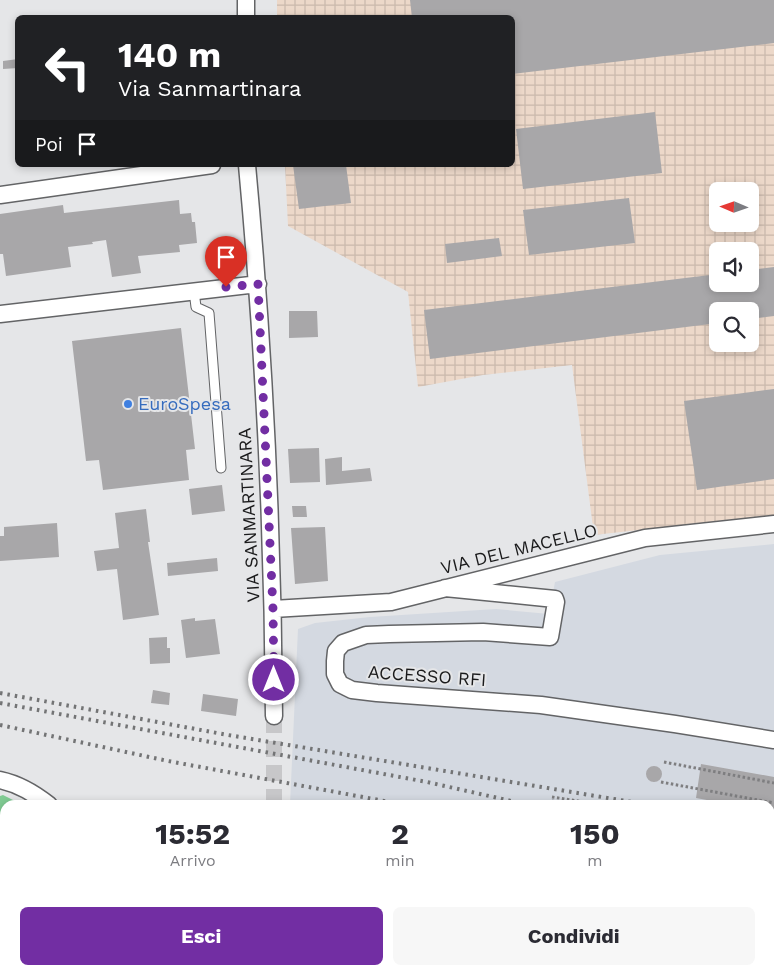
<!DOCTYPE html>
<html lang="it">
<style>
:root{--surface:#fff;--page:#f7f7f7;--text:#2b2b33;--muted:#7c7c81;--accent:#722ea3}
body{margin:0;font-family:"Work Sans",sans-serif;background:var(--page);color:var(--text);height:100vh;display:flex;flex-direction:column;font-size:19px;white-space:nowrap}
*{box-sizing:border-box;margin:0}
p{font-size:16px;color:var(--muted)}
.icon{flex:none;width:28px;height:28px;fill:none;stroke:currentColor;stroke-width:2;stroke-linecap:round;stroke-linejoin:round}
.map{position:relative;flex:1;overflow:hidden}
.panel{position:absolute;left:0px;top:800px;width:775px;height:175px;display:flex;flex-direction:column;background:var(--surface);border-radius:15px 15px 0 0;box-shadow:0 2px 8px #0003}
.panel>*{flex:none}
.top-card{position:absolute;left:15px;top:15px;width:500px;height:152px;border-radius:8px;box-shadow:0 2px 8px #0003;background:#202124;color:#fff;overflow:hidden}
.needle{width:32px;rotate:272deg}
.fabs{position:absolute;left:709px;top:182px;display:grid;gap:10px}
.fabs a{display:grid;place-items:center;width:50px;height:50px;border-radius:8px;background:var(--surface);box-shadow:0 2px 8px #0003;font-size:25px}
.pin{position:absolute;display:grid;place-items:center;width:42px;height:42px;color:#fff;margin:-51px -21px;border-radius:50% 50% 50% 0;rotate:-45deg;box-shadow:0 0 5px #0007}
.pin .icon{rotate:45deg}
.me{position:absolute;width:55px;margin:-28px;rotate:0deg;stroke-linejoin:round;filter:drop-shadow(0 0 4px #0008)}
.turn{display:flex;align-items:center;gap:18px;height:105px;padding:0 20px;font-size:22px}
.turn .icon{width:65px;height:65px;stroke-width:2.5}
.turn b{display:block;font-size:35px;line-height:42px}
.then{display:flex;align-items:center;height:48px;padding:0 20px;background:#0003;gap:10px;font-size:19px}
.eta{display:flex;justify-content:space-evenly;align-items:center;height:85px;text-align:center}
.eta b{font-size:30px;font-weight:700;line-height:35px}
.primary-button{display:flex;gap:10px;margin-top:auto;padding:10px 20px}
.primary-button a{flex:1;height:58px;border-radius:8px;background:var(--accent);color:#fff;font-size:20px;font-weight:700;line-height:58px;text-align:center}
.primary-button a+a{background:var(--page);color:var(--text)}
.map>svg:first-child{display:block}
</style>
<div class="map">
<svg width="774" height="975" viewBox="0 0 774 975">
<defs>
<pattern id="industrial-grid" width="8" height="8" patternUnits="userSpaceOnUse" patternTransform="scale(1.25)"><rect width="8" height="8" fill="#ecd8c9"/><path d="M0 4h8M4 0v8" fill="none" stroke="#cab9ac"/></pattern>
</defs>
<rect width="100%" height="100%" fill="#e5e6e8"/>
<path fill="#d4d9e1" d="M774 544V918L770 917V805H290L298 629 315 623 370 617 496 609 549 614 555 582 660 555Z"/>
<path fill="url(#industrial-grid)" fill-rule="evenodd" d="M277 0H774V515L594 535 572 365 483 375 418 387 408 292 288 226 285 165H512V18L277 17ZM718 191H750V224H718ZM718 251H750V284H718ZM718 311H750V344H718Z"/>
<path fill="#80cb93" d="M3 795 23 805H5V860L0 845V796Z"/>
<path fill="#a8a7a9" d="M410 0H774V43L512 74V18H412Z
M18 59V68L3 69V61Z
M655 112 662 173 523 189 516 129Z
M293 165H346L351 203 299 209Z
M629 198 635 243 529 255 523 210Z
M179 200 180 214 191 213 192 222H195L197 243 179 245 180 252 138 256 141 273 112 277 106 240 92 242 93 244 68 247 71 267 6 276 3 254H0V214L63 205 64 213Z
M499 238 502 256 447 263 445 244Z
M774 267V316L750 319V311H718V323L430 359 424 310 718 274V284H750V270Z
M289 311H317L318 337 289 338Z
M181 328 195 449 186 450 189 480 103 490 99 460 86 461 72 341Z
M774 389V479L697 490 684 401Z
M319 448 320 482 290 483 288 449Z
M342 457V471L370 468 372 481 326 485 325 459Z
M222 485 225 511 192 515 189 489Z
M292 506H306L307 517H293Z
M146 509 150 542H148L159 615 123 620 117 569 97 571 94 551 119 548 115 513Z
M57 523 59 557 0 561V536H4V527Z
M325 527 328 581 295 584 291 528Z
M217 558 218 571 168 576 167 563Z
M195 618V621L215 619 220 654 186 658 181 620Z
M167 637V648H170V663L150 664 149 638Z
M153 690 170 693 169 705 151 703Z
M203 694 238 699 236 716 201 711Z
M701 764 774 777V812L770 811V805H734L696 798Z
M646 774a8 8 0 1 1 16 0a8 8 0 1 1-16 0Z
M770 829 774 830V851H770Z
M770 888 774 889V918L770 917Z
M0 904H5V970H62L64 975H0Z
M368 970 415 971V975H368Z
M642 970H663L674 972V975H641Z"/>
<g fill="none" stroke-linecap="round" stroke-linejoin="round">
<path stroke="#c7c7c9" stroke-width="16" stroke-dasharray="16 8" stroke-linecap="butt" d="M274 805V716"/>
<g stroke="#636466" stroke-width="11">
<path id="service" d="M194 291 196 307 209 313 221 468
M770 942 774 943
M709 975 710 970"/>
</g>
<g stroke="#636466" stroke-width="19">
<path id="minor" d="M246 0V18
M247 165C264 348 273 532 274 716
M0 195 212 165
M0 314 258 284
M445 588 555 599 556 602 550 637 483 632 389 634 366 635 343 643 336 651 335 661V674L340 684 352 690 377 693 541 705 675 724 774 740
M273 609 391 602 645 538 774 524
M0 780C19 784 34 793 49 805
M125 970 127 975
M274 970V975"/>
</g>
<path stroke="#7e7e80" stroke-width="3" stroke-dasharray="2.5 2.5" stroke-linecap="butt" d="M664 762 774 783
M661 782 774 803
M552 797 604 805
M552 801 571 805
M770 834H774
M770 846 774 847
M1 858 5 865
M770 876 774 877
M104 970 106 975"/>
<use href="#service" stroke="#fff" stroke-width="9"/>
<use href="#minor" stroke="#fff" stroke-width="16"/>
<path stroke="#737475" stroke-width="4" stroke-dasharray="2.5 5" stroke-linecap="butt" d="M0 693 228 735 650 805
M0 703 427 782 529 805
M0 725 168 761 406 805
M770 825 774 826
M770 854 774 855
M770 867H774"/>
</g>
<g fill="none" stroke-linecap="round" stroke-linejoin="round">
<path stroke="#722ea3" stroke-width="9" stroke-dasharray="0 16.2" d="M226 287 258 284 273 609 274 680"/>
</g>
<circle fill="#3f7fe0" stroke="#e5e6e8" stroke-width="2" cx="128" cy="404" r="5"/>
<g text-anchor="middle" stroke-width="4" stroke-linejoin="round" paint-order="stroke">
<g font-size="18" fill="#366cbe" stroke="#e5e6e8" text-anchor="start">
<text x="138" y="410">EuroSpesa</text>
</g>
<g font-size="18" fill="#1a1a1b" stroke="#e5e6e8">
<text transform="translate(249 515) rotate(-93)" y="6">VIA SANMARTINARA</text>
<text transform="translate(519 549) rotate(-14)" y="6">VIA DEL MACELLO</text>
<text transform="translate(427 676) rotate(4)" y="6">ACCESSO RFI</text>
</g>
</g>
</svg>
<div class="fabs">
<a><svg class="needle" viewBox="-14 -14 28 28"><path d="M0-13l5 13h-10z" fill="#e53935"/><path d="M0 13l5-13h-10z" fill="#7c7c81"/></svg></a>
<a><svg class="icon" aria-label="sound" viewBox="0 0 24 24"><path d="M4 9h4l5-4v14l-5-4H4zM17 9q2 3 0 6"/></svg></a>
<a><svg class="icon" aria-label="search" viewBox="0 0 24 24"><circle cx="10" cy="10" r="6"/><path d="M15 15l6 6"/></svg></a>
</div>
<div class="pin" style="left:226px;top:287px;background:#d93025"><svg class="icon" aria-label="arrive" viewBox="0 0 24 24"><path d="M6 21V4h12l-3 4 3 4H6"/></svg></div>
<svg class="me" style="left:274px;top:680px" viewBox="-20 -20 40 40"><circle r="17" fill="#722ea3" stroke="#fff" stroke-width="3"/><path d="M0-11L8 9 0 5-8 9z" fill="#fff"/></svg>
<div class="top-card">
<div class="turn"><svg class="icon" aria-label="left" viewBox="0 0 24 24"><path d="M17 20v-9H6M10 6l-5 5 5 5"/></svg><div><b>140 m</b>Via Sanmartinara</div></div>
<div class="then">Poi<svg class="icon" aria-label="arrive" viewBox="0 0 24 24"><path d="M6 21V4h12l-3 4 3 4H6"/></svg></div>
</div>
<section class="panel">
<div class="eta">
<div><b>15:52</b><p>Arrivo</p></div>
<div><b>2</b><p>min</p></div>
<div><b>150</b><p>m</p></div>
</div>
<div class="primary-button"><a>Esci</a><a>Condividi</a></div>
</section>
</div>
